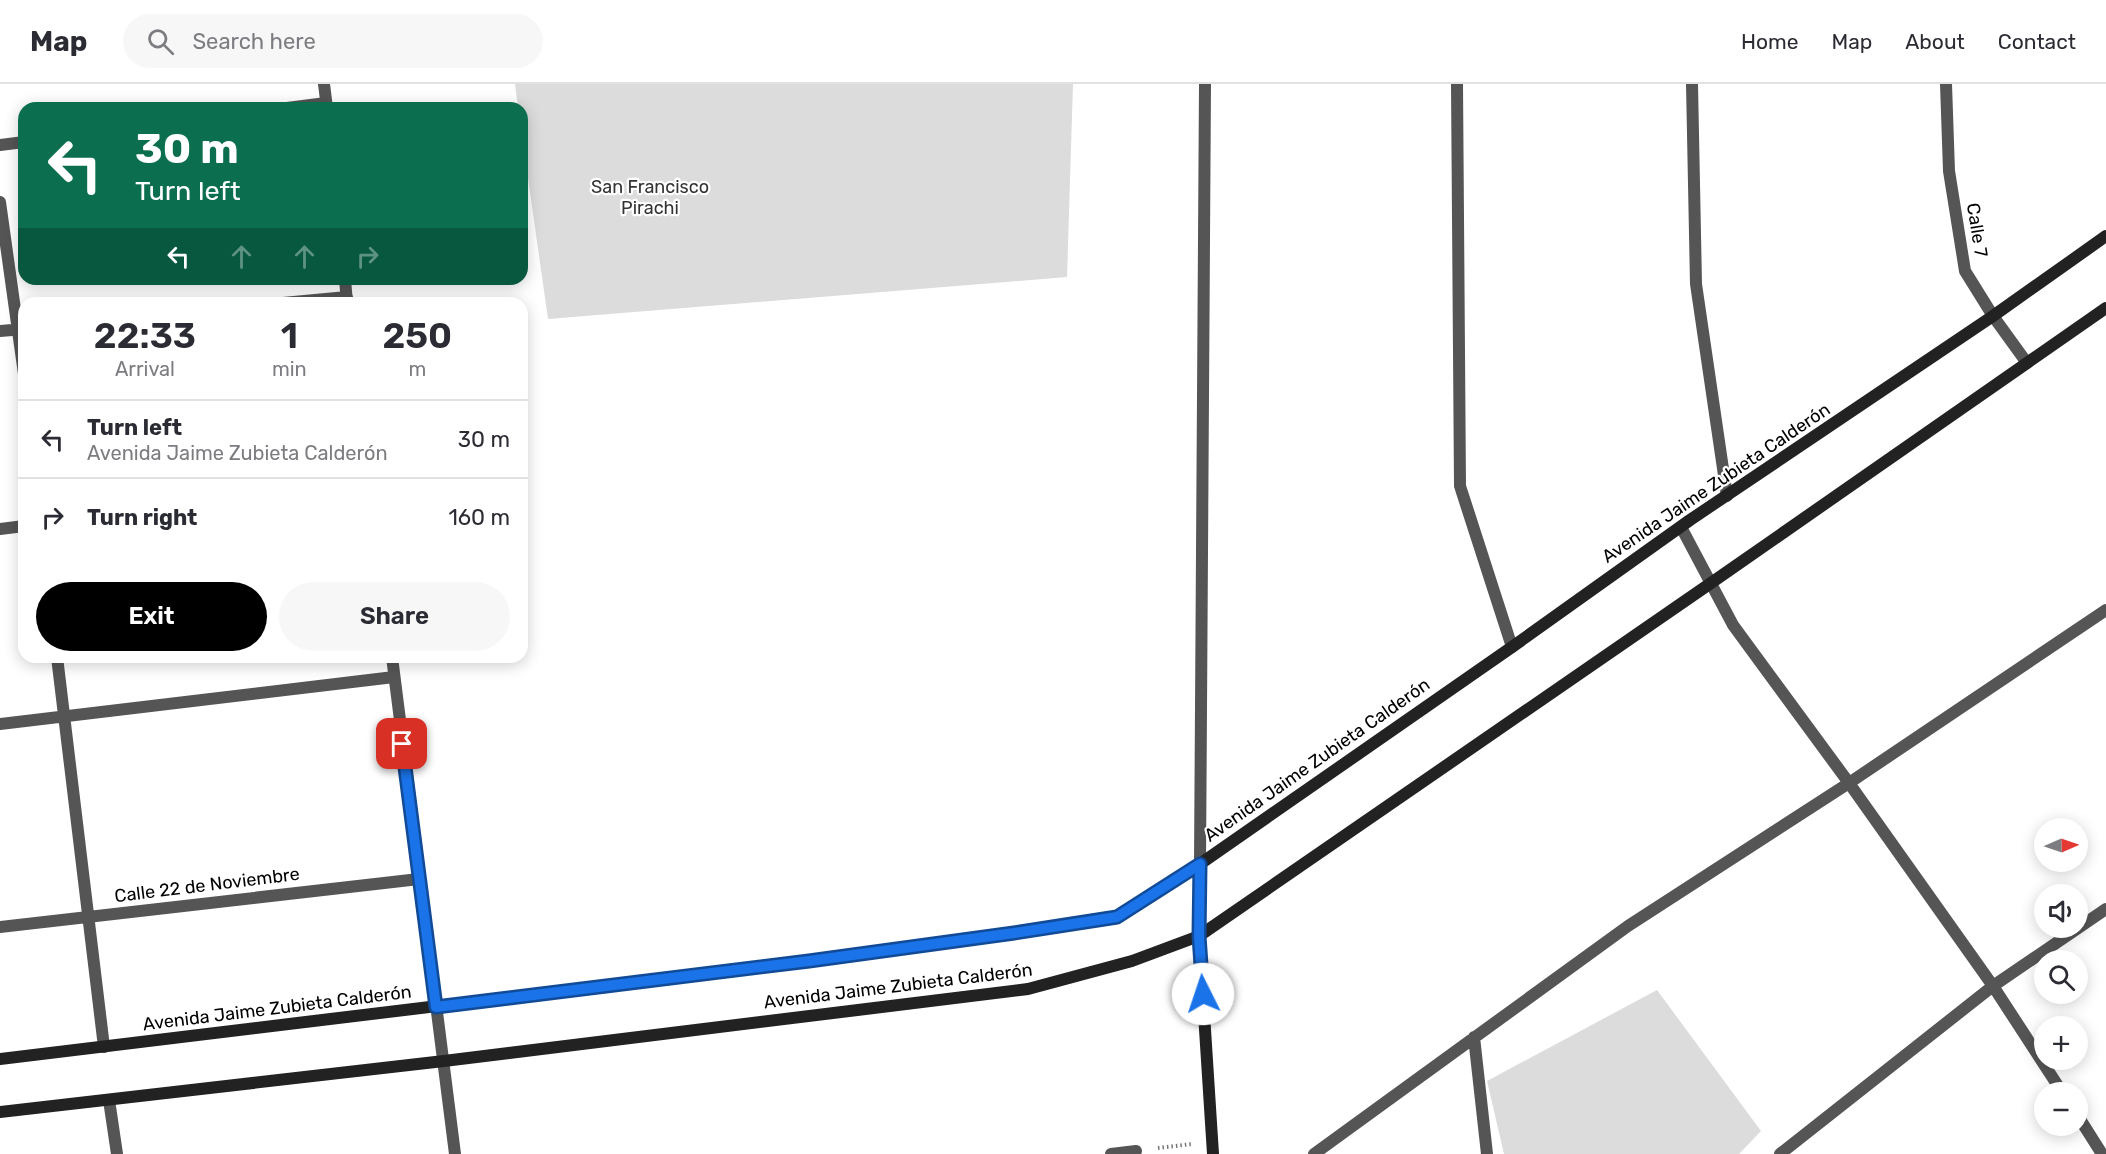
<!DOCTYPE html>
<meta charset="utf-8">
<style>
:root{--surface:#fff;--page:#f7f7f7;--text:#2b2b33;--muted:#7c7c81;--line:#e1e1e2;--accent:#000}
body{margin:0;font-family:Rubik,sans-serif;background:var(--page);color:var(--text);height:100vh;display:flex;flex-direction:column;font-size:22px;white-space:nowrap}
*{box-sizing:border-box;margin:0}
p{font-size:20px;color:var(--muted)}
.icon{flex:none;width:33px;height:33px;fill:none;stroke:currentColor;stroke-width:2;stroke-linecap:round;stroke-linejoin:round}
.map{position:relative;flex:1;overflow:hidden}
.panel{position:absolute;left:18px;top:213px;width:510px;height:366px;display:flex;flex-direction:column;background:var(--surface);border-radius:18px;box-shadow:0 3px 15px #0003}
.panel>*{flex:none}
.guide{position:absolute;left:18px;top:18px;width:510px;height:183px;border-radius:18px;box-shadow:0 3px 15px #0003;background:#0b6e4f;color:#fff;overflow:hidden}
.needle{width:39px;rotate:88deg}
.controls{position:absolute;left:2034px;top:734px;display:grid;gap:12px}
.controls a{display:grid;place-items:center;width:54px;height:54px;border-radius:50%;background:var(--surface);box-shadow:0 3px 15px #0003;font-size:30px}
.pin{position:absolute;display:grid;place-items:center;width:51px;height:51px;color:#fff;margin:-26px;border-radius:12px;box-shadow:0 3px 9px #0006}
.me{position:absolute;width:66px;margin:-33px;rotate:356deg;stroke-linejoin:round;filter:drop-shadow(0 0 4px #0008)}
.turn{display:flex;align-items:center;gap:21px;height:126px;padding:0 18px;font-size:27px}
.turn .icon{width:78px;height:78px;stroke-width:2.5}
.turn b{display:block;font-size:42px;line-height:51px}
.lanes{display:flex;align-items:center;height:57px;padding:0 18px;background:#0003;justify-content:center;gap:30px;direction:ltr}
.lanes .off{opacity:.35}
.eta{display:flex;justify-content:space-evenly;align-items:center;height:102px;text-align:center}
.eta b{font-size:36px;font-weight:600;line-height:42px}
.cta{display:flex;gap:12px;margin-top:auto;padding:12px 18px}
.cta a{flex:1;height:69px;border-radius:36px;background:var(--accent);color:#fff;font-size:24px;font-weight:600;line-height:69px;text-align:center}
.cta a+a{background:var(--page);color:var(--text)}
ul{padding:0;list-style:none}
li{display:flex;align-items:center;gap:18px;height:78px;padding:0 18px;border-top:2px solid var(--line)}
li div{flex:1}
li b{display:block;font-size:22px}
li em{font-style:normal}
header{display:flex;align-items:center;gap:36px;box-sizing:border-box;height:84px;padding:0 30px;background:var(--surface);border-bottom:2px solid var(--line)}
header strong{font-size:28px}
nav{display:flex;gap:33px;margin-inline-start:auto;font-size:21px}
.search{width:420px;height:54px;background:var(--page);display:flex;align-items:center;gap:15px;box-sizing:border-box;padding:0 21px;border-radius:33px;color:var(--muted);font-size:22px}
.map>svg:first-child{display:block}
</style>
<header>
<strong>Map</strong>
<div class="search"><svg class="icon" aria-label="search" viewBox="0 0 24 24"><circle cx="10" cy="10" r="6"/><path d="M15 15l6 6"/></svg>Search here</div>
<nav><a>Home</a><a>Map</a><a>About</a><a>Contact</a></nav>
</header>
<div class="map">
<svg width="2106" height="1070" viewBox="0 0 2106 1070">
<rect width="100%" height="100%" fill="#fff"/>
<path fill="#dcdcdc" d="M515 0H1073L1067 193 548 235 522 52V24H518Z
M1657 906 1761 1047 1739 1070H1504L1487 997Z"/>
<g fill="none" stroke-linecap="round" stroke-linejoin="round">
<path stroke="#777" stroke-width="4" stroke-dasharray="1.5 3" stroke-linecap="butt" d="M1158 1064 1192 1060"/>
<path stroke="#555" stroke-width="12" d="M324 0 327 24
M1457 0 1460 402 1512 563
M1692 0 1696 200 1727 412
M1946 0 1949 87 1965 187 1993 232 2027 279
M287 24 326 19
M0 61 24 58
M0 118 24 290
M345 195 347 219
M283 219 347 213
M0 247 24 245
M1681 443 1733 541 1849 699 1993 902 2062 1008
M0 445 24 442
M57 573 104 963
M392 573 455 1070
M0 640 394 593
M1200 780 1205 0
M0 843 419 795
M1474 953 1487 1070
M109 1016 117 1070
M2078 1032 2102 1070
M1111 1070 1136 1067
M1314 1070 1628 842 1849 699 2106 526
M1780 1070 1993 902 2106 825"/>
<path stroke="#222" stroke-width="12" d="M1200 780 1199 852 1213 1070
M0 975 809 877 1014 849 1117 833 1200 780 1512 563 1690 436 1993 232 2106 152
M0 1028 444 977 1028 905 1132 877 1199 852 1711 499 2106 224"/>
</g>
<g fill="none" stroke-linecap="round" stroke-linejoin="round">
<g stroke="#114b97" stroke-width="15">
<path id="route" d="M402 660 436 923 809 877 1014 849 1117 833 1200 780 1199 852 1203 910"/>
</g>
<use href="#route" stroke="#1a73e8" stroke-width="10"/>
</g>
<g text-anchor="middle" stroke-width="4.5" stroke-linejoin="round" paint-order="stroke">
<g font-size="18" fill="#333" stroke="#fff">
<text x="650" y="109">San Francisco<tspan x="650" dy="21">Pirachi</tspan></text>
</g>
<g font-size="18" fill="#000" stroke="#fff">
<text transform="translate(1977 146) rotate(81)" y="6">Calle 7</text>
<text transform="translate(1716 399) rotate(-34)" y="6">Avenida Jaime Zubieta Calderón</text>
<text transform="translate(1317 676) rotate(-35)" y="6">Avenida Jaime Zubieta Calderón</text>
<text transform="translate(207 801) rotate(-7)" y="6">Calle 22 de Noviembre</text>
<text transform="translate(898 902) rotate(-7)" y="6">Avenida Jaime Zubieta Calderón</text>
<text transform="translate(277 924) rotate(-7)" y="6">Avenida Jaime Zubieta Calderón</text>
</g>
</g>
</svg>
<div class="controls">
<a><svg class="needle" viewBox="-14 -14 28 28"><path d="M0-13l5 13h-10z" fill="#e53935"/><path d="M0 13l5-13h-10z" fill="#7c7c81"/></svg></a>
<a><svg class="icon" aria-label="sound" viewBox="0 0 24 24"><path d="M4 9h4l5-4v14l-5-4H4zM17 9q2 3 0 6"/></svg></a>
<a><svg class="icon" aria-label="search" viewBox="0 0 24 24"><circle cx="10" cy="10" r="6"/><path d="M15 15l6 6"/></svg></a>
<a>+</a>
<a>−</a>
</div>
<div class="pin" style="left:402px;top:660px;background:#d93025"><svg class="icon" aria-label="arrive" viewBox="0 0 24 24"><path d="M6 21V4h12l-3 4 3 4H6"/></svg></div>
<svg class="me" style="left:1203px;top:910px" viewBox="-20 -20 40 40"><circle r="19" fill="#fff"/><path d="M0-13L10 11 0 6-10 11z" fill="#1a73e8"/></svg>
<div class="guide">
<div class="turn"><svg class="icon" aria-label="left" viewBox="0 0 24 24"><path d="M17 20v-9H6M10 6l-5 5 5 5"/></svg><div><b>30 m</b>Turn left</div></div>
<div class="lanes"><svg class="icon" aria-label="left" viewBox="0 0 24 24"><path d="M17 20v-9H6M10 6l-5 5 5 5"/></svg><svg class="icon off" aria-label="ahead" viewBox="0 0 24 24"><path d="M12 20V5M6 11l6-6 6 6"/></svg><svg class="icon off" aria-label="ahead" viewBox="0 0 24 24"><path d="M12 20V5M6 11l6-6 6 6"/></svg><svg class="icon off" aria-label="right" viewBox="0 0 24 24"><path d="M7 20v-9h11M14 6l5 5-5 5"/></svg></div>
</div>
<section class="panel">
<div class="eta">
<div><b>22:33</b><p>Arrival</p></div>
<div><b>1</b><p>min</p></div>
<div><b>250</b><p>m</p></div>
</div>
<ul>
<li><svg class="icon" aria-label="left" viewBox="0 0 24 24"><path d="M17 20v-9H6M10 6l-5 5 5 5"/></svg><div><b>Turn left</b><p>Avenida Jaime Zubieta Calderón</p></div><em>30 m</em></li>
<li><svg class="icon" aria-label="right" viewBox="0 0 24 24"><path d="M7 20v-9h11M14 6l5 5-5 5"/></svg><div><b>Turn right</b></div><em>160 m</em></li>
</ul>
<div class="cta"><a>Exit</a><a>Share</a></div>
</section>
</div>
